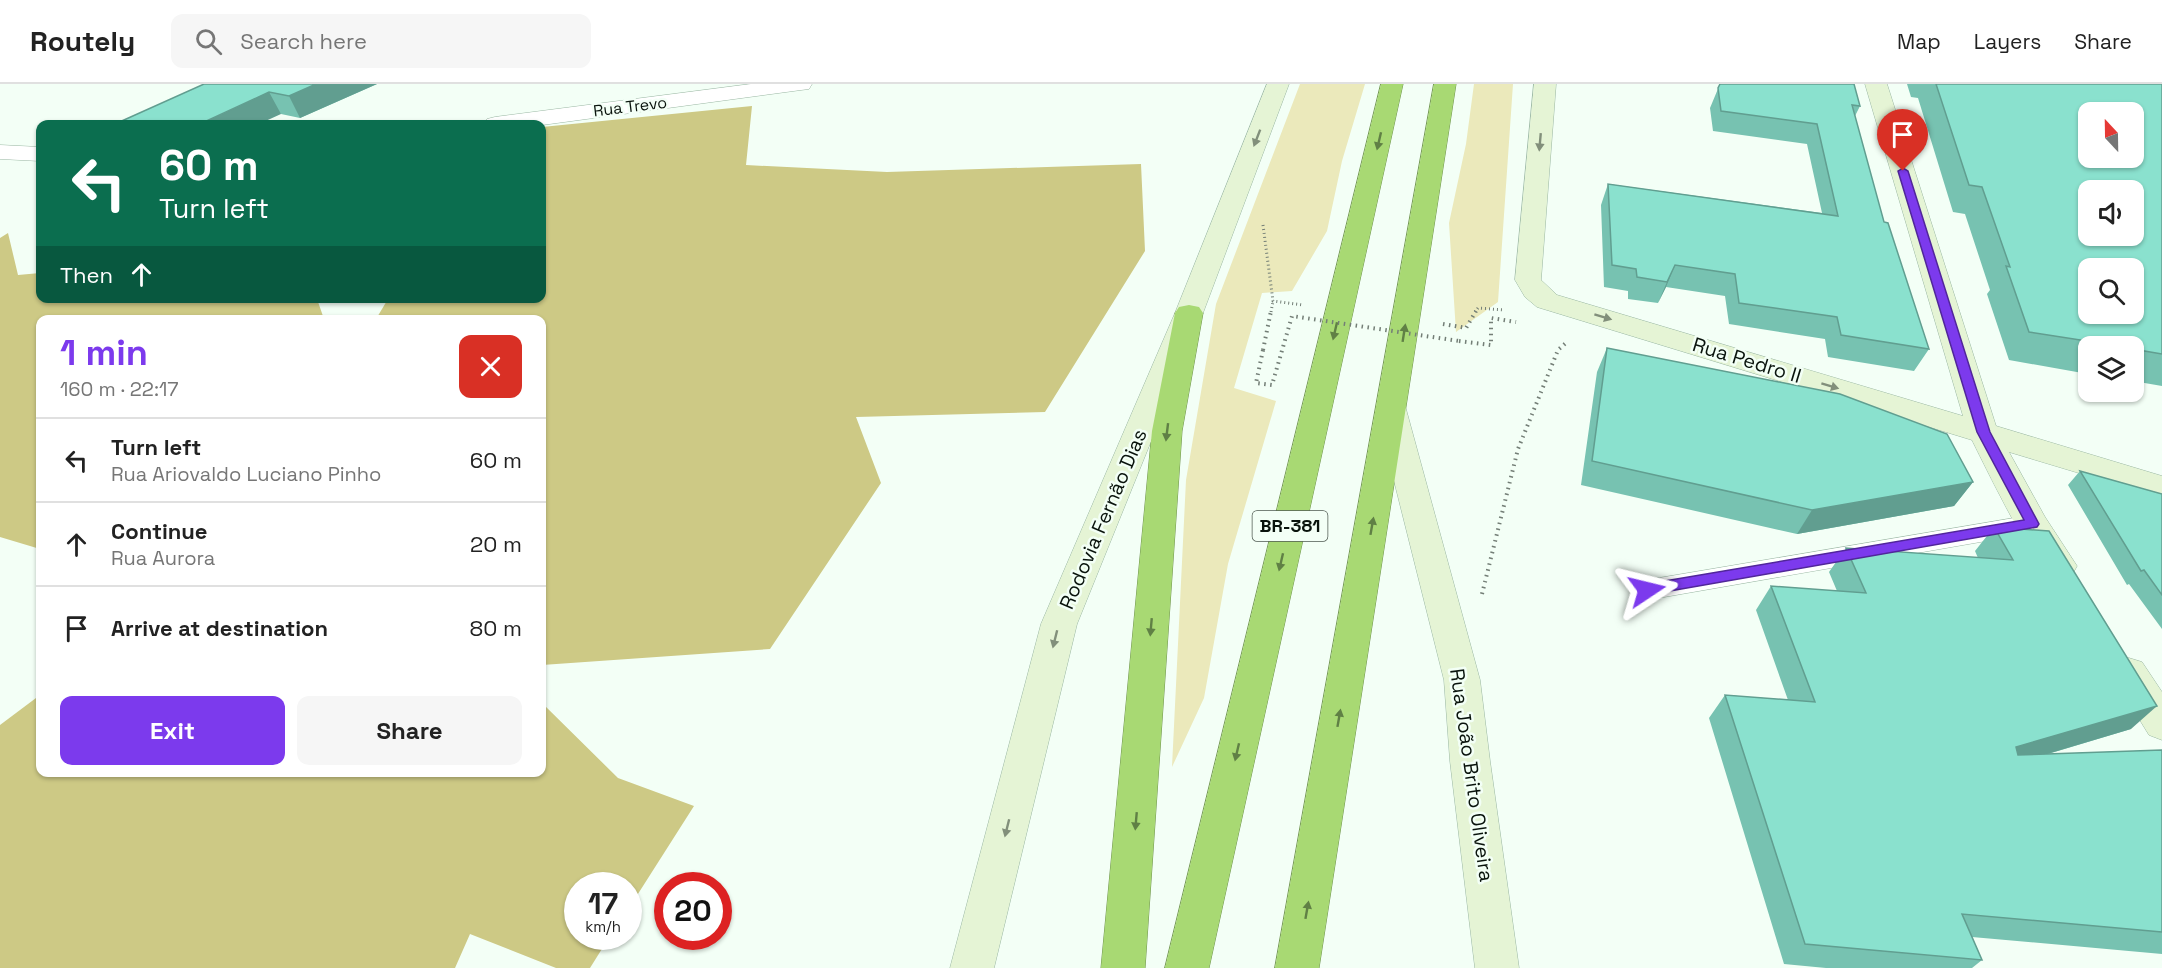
<!DOCTYPE html>
<meta charset="utf-8">
<style>
:root{--surface:#fff;--page:#f6f6f6;--text:#222;--muted:#767676;--line:#e0e0e0;--accent:#7c3aed}
body{margin:0;font-family:"Space Grotesk",sans-serif;background:var(--page);color:var(--text);height:100vh;display:flex;flex-direction:column;font-size:22px;white-space:nowrap}
*{box-sizing:border-box;margin:0}
p{font-size:20px;color:var(--muted)}
.icon{flex:none;width:33px;height:33px;fill:none;stroke:currentColor;stroke-width:2;stroke-linecap:round;stroke-linejoin:round}
.map{position:relative;flex:1;overflow:hidden}
.sheet{position:absolute;left:36px;top:231px;width:510px;height:462px;display:flex;flex-direction:column;background:var(--surface);border-radius:12px;box-shadow:0 2px 4px #0004}
.sheet>*{flex:none}
.banner{position:absolute;left:36px;top:36px;width:510px;height:183px;border-radius:12px;box-shadow:0 2px 4px #0004;background:#0b6e4f;color:#fff;overflow:hidden}
.needle{width:39px;rotate:338deg}
.buttons{position:absolute;left:2078px;top:18px;display:grid;gap:12px}
.buttons a{display:grid;place-items:center;width:66px;height:66px;border-radius:12px;background:var(--surface);box-shadow:0 2px 4px #0004;font-size:30px}
.speed{position:absolute;left:564px;top:788px;display:flex;gap:12px;font-size:30px;font-weight:700;text-align:center}
.speed>*{display:grid;place-content:center;width:78px;height:78px;border-radius:50%;background:var(--surface);box-shadow:0 2px 4px #0004;line-height:1}
.speed small{font-size:15px;font-weight:400}
.speed .limit{border:9px solid #d22;background:#fff;color:#111}
.pin{position:absolute;display:grid;place-items:center;width:51px;height:51px;color:#fff;margin:-62px -26px;border-radius:50% 50% 50% 0;rotate:-45deg;box-shadow:0 0 6px #0007}
.pin .icon{rotate:45deg}
.me{position:absolute;width:66px;margin:-33px;rotate:80deg;stroke-linejoin:round;filter:drop-shadow(0 0 4px #0008)}
.turn{display:flex;align-items:center;gap:21px;height:126px;padding:0 24px;font-size:27px}
.turn .icon{width:78px;height:78px;stroke-width:2.5}
.turn b{display:block;font-size:42px;line-height:51px}
.then{display:flex;align-items:center;height:57px;padding:0 24px;background:#0003;gap:12px;font-size:22px}
.round{display:grid;place-items:center;flex:none;width:63px;height:63px;border-radius:12px;background:var(--page)}
.overview{display:flex;align-items:center;justify-content:space-between;height:102px;padding:0 24px}
h1{font-size:36px;font-weight:700;line-height:45px;color:var(--accent)}
.button{display:flex;gap:12px;margin-top:auto;padding:12px 24px}
.button a{flex:1;height:69px;border-radius:12px;background:var(--accent);color:#fff;font-size:24px;font-weight:700;line-height:69px;text-align:center}
.button a+a{background:var(--page);color:var(--text)}
ul{padding:0;list-style:none}
li{display:flex;align-items:center;gap:18px;height:84px;padding:0 24px;border-top:2px solid var(--line)}
li div{flex:1}
li b{display:block;font-size:22px}
li em{font-style:normal}
header{display:flex;align-items:center;gap:36px;box-sizing:border-box;height:84px;padding:0 30px;background:var(--surface);border-bottom:2px solid var(--line)}
header strong{font-size:28px}
nav{display:flex;gap:33px;margin-inline-start:auto;font-size:21px}
.search{width:420px;height:54px;background:var(--page);display:flex;align-items:center;gap:15px;box-sizing:border-box;padding:0 21px;border-radius:12px;color:var(--muted);font-size:22px}
.map>svg:first-child{display:block}
</style>
<header>
<strong>Routely</strong>
<div class="search"><svg class="icon" aria-label="search" viewBox="0 0 24 24"><circle cx="10" cy="10" r="6"/><path d="M15 15l6 6"/></svg>Search here</div>
<nav><a>Map</a><a>Layers</a><a>Share</a></nav>
</header>
<div class="map">
<svg width="2162" height="884" viewBox="0 0 2162 884">
<rect width="100%" height="100%" fill="#f3fff6"/>
<path fill="#ebe9bb" d="M1300 0H1365L1342 77 1327 147 1292 207 1262 209 1234 304 1276 317 1228 480 1204 614 1172 683 1186 396 1216 220Z
M1474 0H1513L1498 218 1456 248 1449 139 1466 60Z"/>
<path fill="#cdc985" d="M752 22 746 81 887 88 1141 80 1145 167 1045 328 856 333 881 399 770 565 542 581V236L376 235 388 215 542 214V43Z
M8 149 18 191 40 189V214L317 215 324 235 40 236V465L0 453V154Z
M40 611V688H542V619L618 694 694 722 629 824 628 801H578V852H610L590 884H556L470 850 455 884H0V641Z"/>
<g fill="none" stroke-linecap="round" stroke-linejoin="round">
<g stroke="#9ab7a3" stroke-width="1">
<path id="lane" d="M2032 431 2041 433 2045 440 2041 447 2032 449 1647 516 1638 513 1634 506 1638 499 1647 496Z"/>
</g>
<g stroke="#9ab7a3" stroke-width="1">
<path id="street" d="M751 0H812L809 5 801 6 542 41 484 40 487 35 495 33Z
M0 61 40 63V77L0 75Z"/>
</g>
<g stroke="#9ab7a3" stroke-width="1">
<path id="secondary" d="M1267 0H1289L1203 229 1077 540 994 884H950L1041 540 1175 229Z
M1534 0H1556L1541 196 1557 211 1963 332 1865 0H1887L1996 342 2162 392V414L2009 368 2045 433 2077 482 2072 491C2064 494 2058 496 2050 492 2034 483 1983 378 1972 356L1537 223 1525 213 1515 196Z
M1391 315 1402 318 1406 325 1480 596 1490 677 1519 884H1475L1450 677 1444 596 1376 325 1380 318Z
M2129 574 2142 578 2162 608V656L2149 651 2111 589 2116 578Z"/>
</g>
<g stroke="#70944f" stroke-width="1">
<path id="highway" d="M1381 0H1403L1209 884H1165Z
M1434 0H1456L1319 884H1275Z
M1189 221 1199 223 1203 229 1182 347 1145 884H1101L1152 347 1175 229 1179 223Z"/>
</g>
<path stroke="#737e76" stroke-width="3" stroke-dasharray="1 3" stroke-linecap="butt" d="M1263 141 1273 217 1303 221
M1271 228 1273 217
M1475 228 1478 224 1504 226"/>
<path stroke="#737e76" stroke-width="4" stroke-dasharray="1.5 4.5" stroke-linecap="butt" d="M1443 240 1466 244 1476 227
M1459 257 1491 261V234L1516 238
M1263 266 1271 227
M1482 510 1518 365 1558 266 1567 258"/>
<use href="#lane" fill="#fff" fill-rule="evenodd"/>
<use href="#street" fill="#fff" fill-rule="evenodd"/>
<use href="#secondary" fill="#e5f4d5" fill-rule="evenodd"/>
<use href="#highway" fill="#a8d973" fill-rule="evenodd"/>
<path stroke="#737e76" stroke-width="4" stroke-dasharray="1.5 4.5" stroke-linecap="butt" d="M1263 266 1256 299 1272 301 1292 232 1459 257"/>
</g>
<path fill="#77c2b1" d="M204 0H377L300 34 281 30Z
M1720 0 1860 22 1855 32 1884 138 1929 265 1914 287 1828 273 1825 255 1729 240 1725 212 1666 203 1658 219 1628 215V207L1604 203 1601 121 1608 100 1822 129 1807 60 1713 47 1710 24Z
M1907 0H2162V302L2133 297V262H2088V290L2009 276 1987 210 1990 206 1965 130 1953 128 1918 14 1911 13Z
M1607 264 1973 398 1954 422 1797 450 1581 401 1597 288Z
M2080 387 2162 410V545L2129 500 2127 501 2068 401Z
M1994 443 2131 645 2048 670 2162 666V870L1972 853 1982 876 1972 884H1826L1784 880 1709 634 1725 611 1788 616 1756 526 1771 502 1837 507 1829 488 1846 464 1978 474 1975 467Z"/>
<path fill="#619e90" d="M316 0H377L300 34 289 12Z
M269 8 281 30 259 40H200Z
M1675 181 1666 203 1658 219 1667 198Z
M1973 398 1954 422 1797 450 1812 426Z
M2157 622 2131 645 1993 686 2016 663Z"/>
<path fill="#8ae1ce" stroke="#619e90" stroke-width="1.5" fill-rule="evenodd" d="M204 0H316L289 12 269 8 200 40H115Z
M1720 0H1854L1860 22 1852 21 1884 138 1888 139 1929 265 1841 251 1837 233 1739 219 1735 190 1675 181 1667 198 1637 193 1636 185 1612 181 1608 100 1838 132 1817 40 1721 27 1718 4Z
M1936 0H2162V270L2133 265V262H2119L2029 248 2006 182 2010 183 1982 103 1969 101ZM2088 28H2133V74H2088ZM2088 106H2133V152H2088ZM2088 184H2133V230H2088Z
M1607 264 1840 310 1947 350 1973 398 1812 426 1592 377Z
M2080 387 2162 410V511L2144 486 2141 487Z
M1994 443 2049 447 2157 622 2016 663 2018 671 2162 666V848L1962 830 1982 876 1805 860 1725 611 1815 618 1771 502 1866 509 1846 464 2013 476Z"/>
<defs><path id="oneway-solid" d="M-6-.8H1V-3.2L6.5 0L1 3.2V.8H-6Z" transform="scale(1.5)"/></defs>
<g fill="#828f7b">
<use href="#oneway-solid" transform="translate(1257 54) rotate(111)"/>
<use href="#oneway-solid" transform="translate(1540 58) rotate(95)"/>
<use href="#oneway-solid" transform="translate(1603 233) rotate(17)"/>
<use href="#oneway-solid" transform="translate(1830 302) rotate(17)"/>
<use href="#oneway-solid" transform="translate(1055 555) rotate(104)"/>
<use href="#oneway-solid" transform="translate(1007 744) rotate(104)"/>
</g>
<g fill="#608045">
<use href="#oneway-solid" transform="translate(1379 57) rotate(103)"/>
<use href="#oneway-solid" transform="translate(1335 247) rotate(103)"/>
<use href="#oneway-solid" transform="translate(1404 249) rotate(-81)"/>
<use href="#oneway-solid" transform="translate(1167 348) rotate(97)"/>
<use href="#oneway-solid" transform="translate(1372 442) rotate(-80)"/>
<use href="#oneway-solid" transform="translate(1281 478) rotate(103)"/>
<use href="#oneway-solid" transform="translate(1151 543) rotate(95)"/>
<use href="#oneway-solid" transform="translate(1339 634) rotate(-80)"/>
<use href="#oneway-solid" transform="translate(1237 668) rotate(103)"/>
<use href="#oneway-solid" transform="translate(1136 737) rotate(95)"/>
<use href="#oneway-solid" transform="translate(1307 826) rotate(-80)"/>
</g>
<path fill="#7c3aed" stroke="#51269a" stroke-width="1.5" d="M1903 84 1908 87 1990 348 2039 440 2037 443 1647 511 1642 510 1640 506 1642 502 1647 500 2024 436 1977 348 1898 87Z"/>
<g text-anchor="middle" stroke-width="5" stroke-linejoin="round" paint-order="stroke">
<g font-size="16" fill="#09130c" stroke="#f3fff6">
<text transform="translate(630 22) rotate(-7)" y="6">Rua Trevo</text>
</g>
<rect fill="#f3fff6" stroke="#4f5a52" stroke-width="1.5" x="1252.5" y="427" width="75" height="30" rx="4.5"/>
<g font-size="18" font-weight="bold" fill="#09130c">
<text x="1290" y="448">BR-381</text>
</g>
<g font-size="20" fill="#09130c" stroke="#f3fff6">
<text transform="translate(1747 276) rotate(17)" y="7">Rua Pedro II</text>
<text transform="translate(1103 435) rotate(-67)" y="7">Rodovia Fernão Dias</text>
<text transform="translate(1472 691) rotate(82)" y="7">Rua João Brito Oliveira</text>
</g>
</g>
</svg>
<div class="buttons">
<a><svg class="needle" viewBox="-14 -14 28 28"><path d="M0-13l5 13h-10z" fill="#e53935"/><path d="M0 13l5-13h-10z" fill="#767676"/></svg></a>
<a><svg class="icon" aria-label="sound" viewBox="0 0 24 24"><path d="M4 9h4l5-4v14l-5-4H4zM17 9q2 3 0 6"/></svg></a>
<a><svg class="icon" aria-label="search" viewBox="0 0 24 24"><circle cx="10" cy="10" r="6"/><path d="M15 15l6 6"/></svg></a>
<a><svg class="icon" aria-label="layers" viewBox="0 0 24 24"><path d="M12 4l9 5-9 5-9-5zM3 14l9 5 9-5"/></svg></a>
</div>
<div class="speed"><div>17<small>km/h</small></div><div class="limit">20</div></div>
<div class="pin" style="left:1903px;top:87px;background:#d93025"><svg class="icon" aria-label="arrive" viewBox="0 0 24 24"><path d="M6 21V4h12l-3 4 3 4H6"/></svg></div>
<svg class="me" style="left:1647px;top:506px" viewBox="-20 -20 40 40"><path d="M0-17L14 15 0 8-14 15z" fill="#7c3aed" stroke="#fff" stroke-width="4"/></svg>
<div class="banner">
<div class="turn"><svg class="icon" aria-label="left" viewBox="0 0 24 24"><path d="M17 20v-9H6M10 6l-5 5 5 5"/></svg><div><b>60 m</b>Turn left</div></div>
<div class="then">Then<svg class="icon" aria-label="ahead" viewBox="0 0 24 24"><path d="M12 20V5M6 11l6-6 6 6"/></svg></div>
</div>
<section class="sheet">
<div class="overview"><div><h1>1 min</h1><p>160 m · 22:17</p></div><a class="round" style="background:#d93025;color:#fff"><svg class="icon" aria-label="close" viewBox="0 0 24 24"><path d="M6 6l12 12M18 6L6 18"/></svg></a></div>
<ul>
<li><svg class="icon" aria-label="left" viewBox="0 0 24 24"><path d="M17 20v-9H6M10 6l-5 5 5 5"/></svg><div><b>Turn left</b><p>Rua Ariovaldo Luciano Pinho</p></div><em>60 m</em></li>
<li><svg class="icon" aria-label="ahead" viewBox="0 0 24 24"><path d="M12 20V5M6 11l6-6 6 6"/></svg><div><b>Continue</b><p>Rua Aurora</p></div><em>20 m</em></li>
<li><svg class="icon" aria-label="arrive" viewBox="0 0 24 24"><path d="M6 21V4h12l-3 4 3 4H6"/></svg><div><b>Arrive at destination</b></div><em>80 m</em></li>
</ul>
<div class="button"><a>Exit</a><a>Share</a></div>
</section>
</div>
